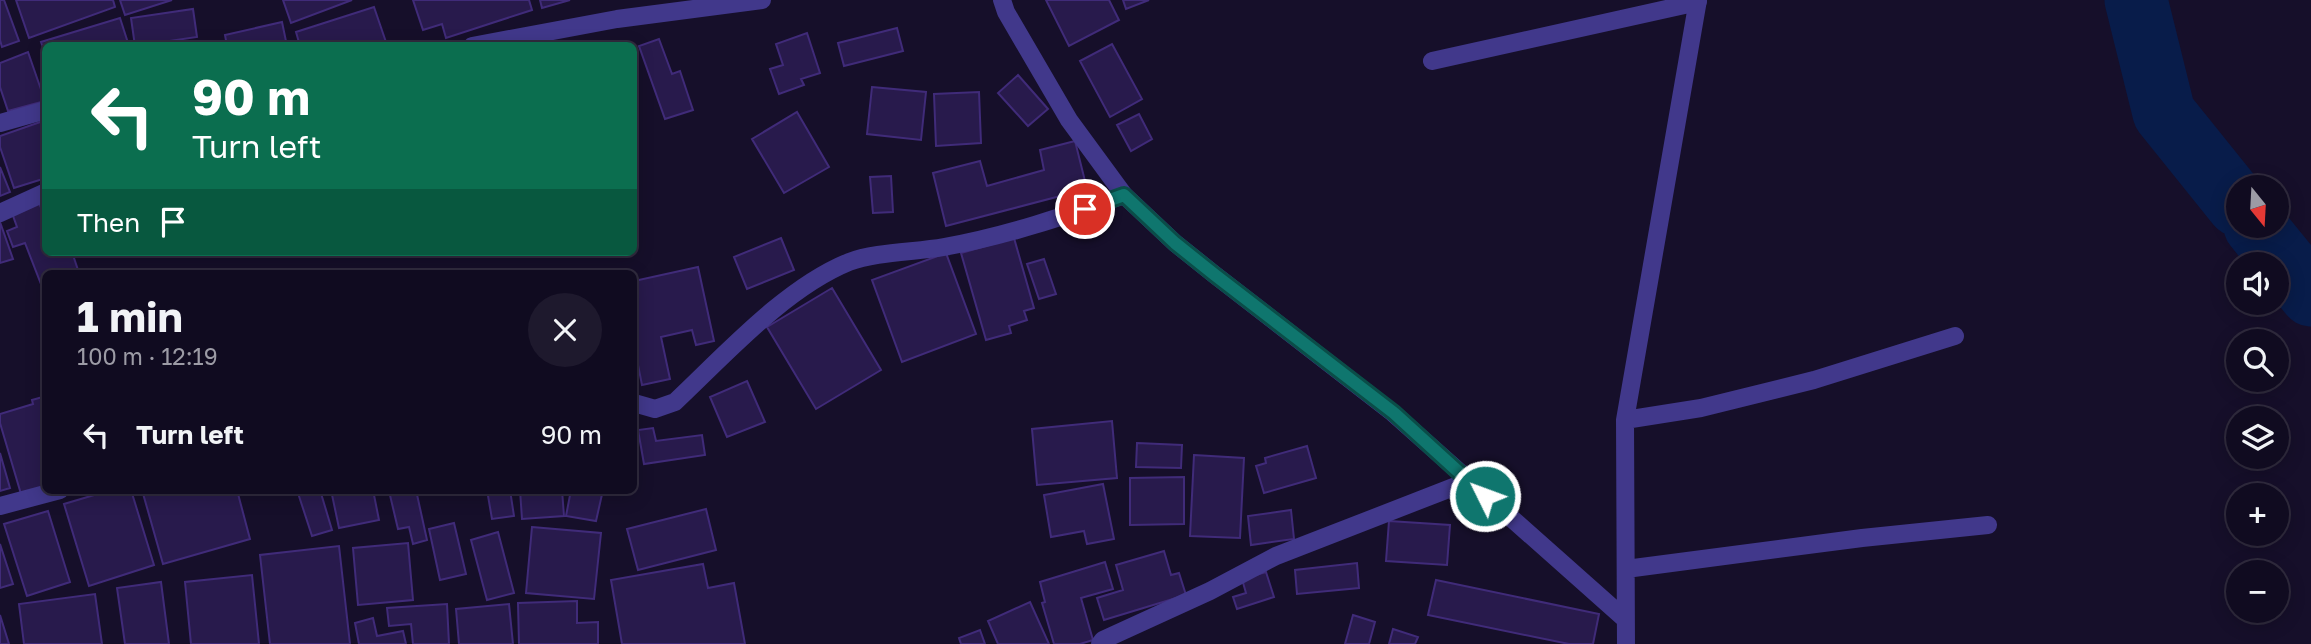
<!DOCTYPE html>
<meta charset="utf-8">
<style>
:root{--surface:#100b20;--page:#1e192d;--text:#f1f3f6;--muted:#9c9ba5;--line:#302b3e}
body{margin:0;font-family:"Golos Text",sans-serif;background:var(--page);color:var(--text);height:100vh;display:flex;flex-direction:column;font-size:26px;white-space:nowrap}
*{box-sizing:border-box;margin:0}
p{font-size:23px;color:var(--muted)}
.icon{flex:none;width:38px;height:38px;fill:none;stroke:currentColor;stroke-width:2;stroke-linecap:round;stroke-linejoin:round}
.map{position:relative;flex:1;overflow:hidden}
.side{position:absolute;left:42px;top:270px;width:595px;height:224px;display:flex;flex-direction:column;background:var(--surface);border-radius:10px;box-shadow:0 4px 18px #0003,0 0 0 2px var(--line)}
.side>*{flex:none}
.guide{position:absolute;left:42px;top:42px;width:595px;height:214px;border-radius:10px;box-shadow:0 4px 18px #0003,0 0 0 2px var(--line);background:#0b6e4f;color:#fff;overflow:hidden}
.needle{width:46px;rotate:162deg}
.buttons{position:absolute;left:2226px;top:175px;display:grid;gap:14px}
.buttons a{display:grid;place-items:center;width:63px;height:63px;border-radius:50%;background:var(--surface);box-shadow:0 4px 18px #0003,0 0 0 2px var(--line);font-size:35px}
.pin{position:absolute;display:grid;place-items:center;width:60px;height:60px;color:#fff;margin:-30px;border:4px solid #fff;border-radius:50%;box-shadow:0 2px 7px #0007}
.me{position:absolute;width:77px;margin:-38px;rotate:312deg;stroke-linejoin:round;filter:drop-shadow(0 0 5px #0008)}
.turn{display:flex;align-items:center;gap:24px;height:147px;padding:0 35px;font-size:32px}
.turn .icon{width:91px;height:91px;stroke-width:2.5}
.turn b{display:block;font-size:49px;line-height:60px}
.then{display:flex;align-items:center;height:66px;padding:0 35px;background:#0003;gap:14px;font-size:26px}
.round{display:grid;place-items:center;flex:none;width:74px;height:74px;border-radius:37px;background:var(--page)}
.overview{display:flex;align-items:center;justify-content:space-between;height:119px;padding:0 35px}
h1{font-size:42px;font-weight:700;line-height:52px}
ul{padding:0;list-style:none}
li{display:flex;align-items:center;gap:21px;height:91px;padding:0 35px}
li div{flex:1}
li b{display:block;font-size:26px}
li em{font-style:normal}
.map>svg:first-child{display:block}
</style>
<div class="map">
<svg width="2311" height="644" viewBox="0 0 2311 644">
<rect width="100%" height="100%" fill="#160f2a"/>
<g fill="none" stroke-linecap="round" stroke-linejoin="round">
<path stroke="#081c4a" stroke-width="63" d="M2136 0 2164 113 2238 205
M2255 226 2311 295"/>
</g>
<path fill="#281a4c" stroke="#402b79" stroke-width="2" d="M0 0H4L19 41 2 47 0 40Z
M16 0H113L115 7 29 38Z
M120 0H172L125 15Z
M283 0H352L291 23Z
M413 0H529L532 10 446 38 442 24 423 30Z
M540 0H570L542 8Z
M1046 0H1109L1119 20 1069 46Z
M1123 0H1149L1126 9Z
M374 7 387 45 300 46 296 32Z
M193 9 197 37 135 46 131 18Z
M120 18 129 46H46V56L41 42Z
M282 22 287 46H227L225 35Z
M897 28 903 51 844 66 838 43Z
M807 33 820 73 801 79 804 85 779 94 770 69 783 65 776 44Z
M659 39 672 74 680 71 693 110 665 119 639 46Z
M1112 44 1142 99 1110 117 1080 61Z
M28 52 45 101 8 111 0 87V63Z
M1018 75 1048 109 1028 126 998 93Z
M872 87 926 92 921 140 867 134Z
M979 92 981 143 936 146 934 94Z
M797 112 829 167 784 193 752 139Z
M1139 114 1152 139 1131 151 1117 125Z
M46 120V178L14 188 0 147V136Z
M1075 141 1087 189 946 226 933 173 980 161 987 186 1044 170 1040 150Z
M0 167 10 192 0 196Z
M891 176 893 212 873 213 870 177Z
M39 203 46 219V252H72L79 273H46V297L25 243 13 247 7 231 17 227 12 213Z
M0 222 13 259 0 263Z
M781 238 794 270 747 289 734 257Z
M1014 238 1034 308 1024 311 1027 320 1009 326 1011 333 986 340 961 253Z
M946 253 976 334 902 362 872 280Z
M1044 259 1056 294 1039 299 1027 264Z
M698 267 714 341 696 345 692 330 661 337 670 379 642 385 634 345V281Z
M832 288 881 370 816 409 767 327Z
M747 381 765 422 727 437 710 397Z
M46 396V487L21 494 0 423V414L33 404 32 400Z
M1112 421 1117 478 1037 485 1032 429Z
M653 428 656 441 702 435 705 455 644 464 638 430Z
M1137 443 1182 445 1181 468 1136 467Z
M1307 446 1316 478 1264 493 1256 466 1266 463 1265 458Z
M0 453 10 488 0 491Z
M1194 455 1244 458 1240 538 1190 536Z
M1184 477V524L1130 525V478Z
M1103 484 1114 539 1087 544 1084 531 1051 537 1044 495Z
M111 490H131L154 565 89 586 64 504Z
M142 490H237L250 539 163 564Z
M297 490H320L332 530 312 536Z
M331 490H373L379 520 339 528Z
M416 490 427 540 413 544 409 527 398 529 389 491Z
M487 490H510L514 516 492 519Z
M520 490H562L564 516 522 519Z
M571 490H603L596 521 566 516Z
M706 509 716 550 638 570 627 529Z
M1291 510 1294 539 1251 545 1248 516Z
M48 511 70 582 27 596 4 524Z
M1389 521 1450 525 1447 565 1386 561Z
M454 523 466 574 440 580 429 529Z
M532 527 601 533 594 599 526 593Z
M498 532 514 593 487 600 471 540Z
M408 543 413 600 358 605 353 548Z
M0 544 13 584 0 588Z
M339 546 350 644H270L260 555Z
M1164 551 1171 575 1179 573 1186 595 1104 620 1097 598 1123 590 1116 565Z
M1105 562 1113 589 1081 598 1093 640 1080 644H1054L1042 603 1045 602 1040 582Z
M1357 563 1359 588 1297 594 1295 570Z
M703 564 708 588 734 583 745 644H622L611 580Z
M1266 572 1274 597 1237 609 1233 597 1246 593 1242 579Z
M252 575 259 644H191L185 582Z
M1436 580 1599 614 1593 644H1569L1428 615Z
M161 582 169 644H125L117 588Z
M95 594 102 644H24L19 604Z
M577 601V623L598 622V644H519L518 603Z
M1030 602 1049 644H998L988 621Z
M447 604 449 644H413L411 624 389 626 387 608Z
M509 604 513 644H459L456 609Z
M0 615 9 644H0Z
M1353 615 1375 622 1369 644H1345Z
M373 618 377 636 403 631 406 644H359L355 623Z
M1393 629 1418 637 1415 644H1389Z
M980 630 985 644H961L959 638Z"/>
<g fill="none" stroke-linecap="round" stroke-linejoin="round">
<path stroke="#41388b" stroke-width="18" d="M1002 0 1006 12 1069 120 1124 195 1175 243 1215 275 1393 413 1625 619
M472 46 617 19 762 0
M1432 61 1698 2
M0 123 46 110
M0 213 46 192
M634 403 655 409 675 402C725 355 785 288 849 262 875 252 916 252 944 247 1006 236 1065 216 1124 195
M1625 420 1701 408 1814 380 1955 336
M0 506 60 490
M1626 569 1862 538 1988 525
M1100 644 1103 640 1210 591 1276 556 1469 481
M1626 644 1625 420 1698 0"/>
</g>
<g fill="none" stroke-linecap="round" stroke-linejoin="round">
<g stroke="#0a4d48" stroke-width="18">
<path id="route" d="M1085 209 1124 195 1175 243 1215 275 1394 413 1485 496"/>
</g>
<use href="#route" stroke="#0f766e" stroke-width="12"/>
</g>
</svg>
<div class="buttons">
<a><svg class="needle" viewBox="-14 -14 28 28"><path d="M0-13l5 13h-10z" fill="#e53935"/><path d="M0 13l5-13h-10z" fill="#9c9ba5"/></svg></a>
<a><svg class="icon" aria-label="sound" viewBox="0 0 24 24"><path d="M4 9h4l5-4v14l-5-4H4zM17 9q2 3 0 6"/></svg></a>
<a><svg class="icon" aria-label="search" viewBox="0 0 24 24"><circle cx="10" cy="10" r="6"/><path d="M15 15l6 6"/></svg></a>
<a><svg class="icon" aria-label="layers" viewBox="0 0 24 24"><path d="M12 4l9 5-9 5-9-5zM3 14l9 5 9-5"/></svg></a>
<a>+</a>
<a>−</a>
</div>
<div class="pin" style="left:1085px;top:209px;background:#d93025"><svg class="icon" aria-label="arrive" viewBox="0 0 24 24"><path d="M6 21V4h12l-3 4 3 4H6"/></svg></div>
<svg class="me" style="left:1485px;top:496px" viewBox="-20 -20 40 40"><circle r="17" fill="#0f766e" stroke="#fff" stroke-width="3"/><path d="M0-11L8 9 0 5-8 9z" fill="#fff"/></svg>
<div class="guide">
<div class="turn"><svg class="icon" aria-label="left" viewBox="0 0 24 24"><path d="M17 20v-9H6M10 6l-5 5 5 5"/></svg><div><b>90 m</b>Turn left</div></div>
<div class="then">Then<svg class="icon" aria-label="arrive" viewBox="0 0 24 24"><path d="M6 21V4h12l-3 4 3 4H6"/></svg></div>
</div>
<section class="side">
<div class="overview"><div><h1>1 min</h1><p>100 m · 12:19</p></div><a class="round"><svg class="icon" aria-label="close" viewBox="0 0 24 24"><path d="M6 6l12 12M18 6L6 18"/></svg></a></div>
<ul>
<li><svg class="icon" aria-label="left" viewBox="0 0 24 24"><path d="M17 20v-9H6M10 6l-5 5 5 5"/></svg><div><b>Turn left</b></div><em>90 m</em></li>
</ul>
</section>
</div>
